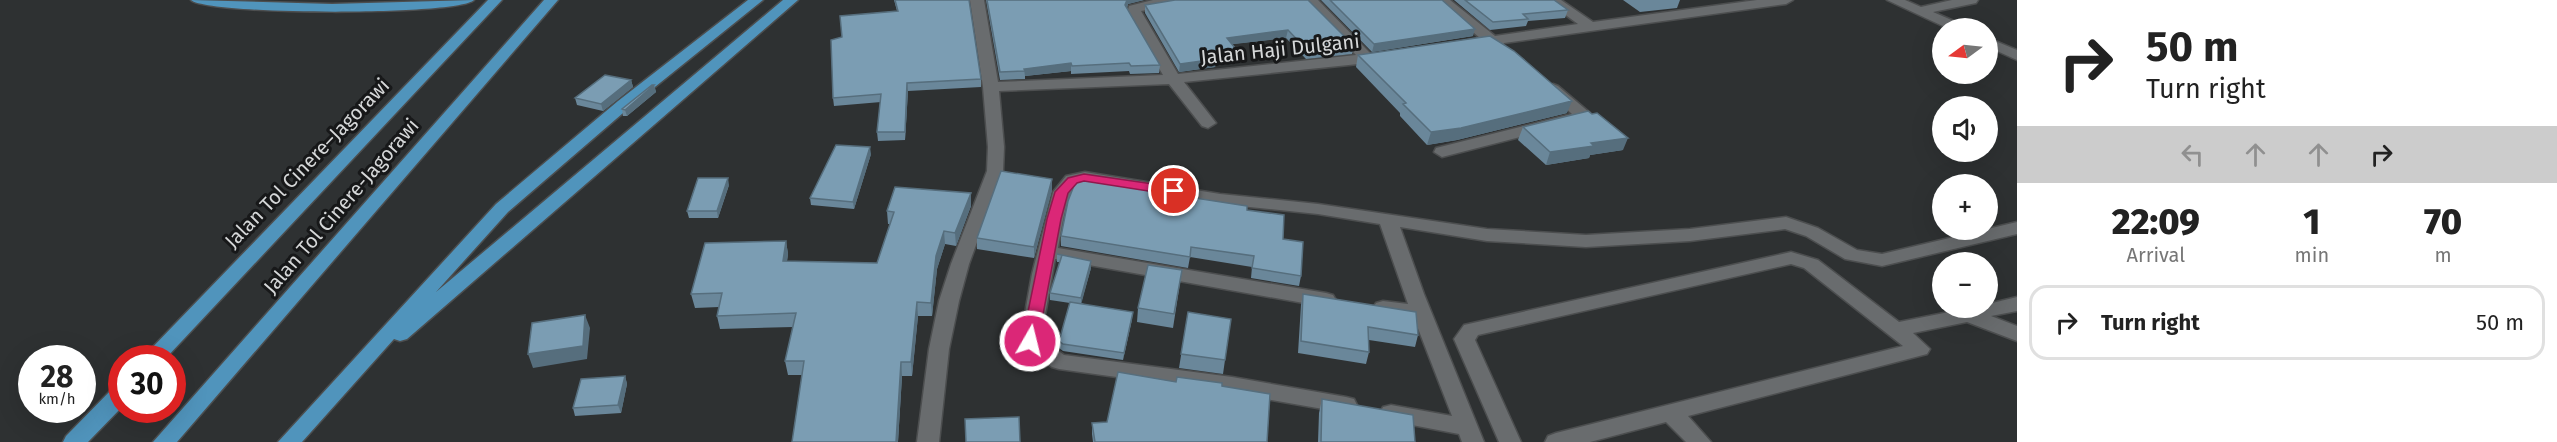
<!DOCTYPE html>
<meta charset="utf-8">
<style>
:root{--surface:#fff;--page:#f6f6f6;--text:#222;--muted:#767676;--line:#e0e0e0}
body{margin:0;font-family:"Fira Sans",sans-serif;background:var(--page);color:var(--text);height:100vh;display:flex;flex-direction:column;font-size:22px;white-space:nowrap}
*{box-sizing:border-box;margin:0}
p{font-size:20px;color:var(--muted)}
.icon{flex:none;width:33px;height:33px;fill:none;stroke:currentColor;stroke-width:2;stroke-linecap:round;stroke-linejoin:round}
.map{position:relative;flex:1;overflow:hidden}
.sheet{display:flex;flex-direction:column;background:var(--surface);width:540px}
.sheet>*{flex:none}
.guide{background:#fff;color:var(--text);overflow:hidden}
.needle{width:39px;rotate:255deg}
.controls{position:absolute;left:1932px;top:18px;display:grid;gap:12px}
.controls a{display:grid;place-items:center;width:66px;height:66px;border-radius:50%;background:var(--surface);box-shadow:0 6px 24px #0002;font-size:30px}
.speed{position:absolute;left:18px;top:345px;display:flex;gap:12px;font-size:30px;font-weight:700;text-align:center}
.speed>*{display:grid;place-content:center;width:78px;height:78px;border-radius:50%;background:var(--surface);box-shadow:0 6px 24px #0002;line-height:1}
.speed small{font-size:15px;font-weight:400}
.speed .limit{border:9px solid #d22;background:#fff;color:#111}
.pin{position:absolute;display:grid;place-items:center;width:51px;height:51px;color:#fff;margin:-26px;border:3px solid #fff;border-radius:50%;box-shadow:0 2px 6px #0007}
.me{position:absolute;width:66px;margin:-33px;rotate:8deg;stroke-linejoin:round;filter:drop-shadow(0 0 4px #0008)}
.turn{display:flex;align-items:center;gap:21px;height:126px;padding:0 30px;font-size:27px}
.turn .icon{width:78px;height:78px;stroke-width:2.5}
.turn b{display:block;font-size:42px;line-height:51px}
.lanes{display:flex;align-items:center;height:57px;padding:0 30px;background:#0003;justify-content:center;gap:30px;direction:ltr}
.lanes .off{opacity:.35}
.eta{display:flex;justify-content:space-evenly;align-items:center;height:102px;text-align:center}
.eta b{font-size:36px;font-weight:800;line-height:42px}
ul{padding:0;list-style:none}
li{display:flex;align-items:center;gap:18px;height:75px;margin:0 12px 9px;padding:0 18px;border:3px solid var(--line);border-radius:18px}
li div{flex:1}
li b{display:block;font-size:22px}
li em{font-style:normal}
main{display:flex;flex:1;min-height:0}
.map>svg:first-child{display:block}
</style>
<main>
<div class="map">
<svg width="2017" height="442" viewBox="0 0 2017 442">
<rect width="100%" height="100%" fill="#2e3132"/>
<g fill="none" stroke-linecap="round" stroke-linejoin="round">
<g stroke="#4c4e4f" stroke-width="3">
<path id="minor" d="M970 0H984L998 82 1163 75 1127 13 1129 6 1153 0H1188L1181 4 1141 11 1178 74 1356 55 1303 0H1318L1371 54 1381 53 1388 57 1386 60 1368 63 1184 82 1216 123 1208 128 1202 126 1169 84 999 91 1004 147 1003 171 969 264 959 301 949 349 939 442H917L929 349 939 301 951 264 987 171 988 147 983 87Z
M1435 0H1450L1495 36 1578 24 1545 0H1561L1593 22 1757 0H1793L1786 4 1504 43 1502 47 1468 46 1466 43 1468 40 1480 38Z
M1887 0H1905L1921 7 1952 0H1978L1976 3 1933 12 1963 25 1965 28H1947Z
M1988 38 2017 50V60L1988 47Z
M1553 84 1558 86 1590 113 1592 116 1590 119 1442 157 1434 152 1436 148 1572 114 1545 89Z
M1085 172 1220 194 1318 204 1487 229 1586 235 1690 229 1786 217 1818 228 1857 250 1882 254 2017 222V234L1882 266 1845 259 1806 236 1785 229 1690 241 1586 247 1487 241 1400 227 1424 294 1484 442H1462L1459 434 1391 421 1383 419 1380 413 1383 407 1391 405 1452 416 1414 318 1376 313 1373 308 1376 303 1383 301 1408 304 1380 224 1318 214 1220 204 1085 182C1065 187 1062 230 1058 248L1326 293 1333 295 1336 300 1333 305 1326 307 1055 259 1041 338 1064 355 1232 377 1346 397 1354 399 1357 405 1354 411 1346 413 1232 393 1059 369 1052 367 1023 346 1020 341 1032 274 1053 192 1066 176Z
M1791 252 1818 260 1899 322 1969 308H1988V304L2017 297V311L1991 316 2017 326V341L1967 322 1913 333 1930 349 1927 354 1688 416 1711 442H1686L1666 422 1590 442H1545L1548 436 1556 433 1903 346 1804 268 1791 264 1478 335 1475 340 1521 442H1499L1454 339 1464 325Z"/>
</g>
<g stroke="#4c4e4f" stroke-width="3">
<path id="highway" d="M191 0 332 4 474 0C458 16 206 15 191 0Z
M488 0H502L166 358H144L147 353Z
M544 0H558L177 442H153Z
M748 0H763L630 107 508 212 436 292 783 0H798L407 339 400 341 394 339 302 442H278L496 204 618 101Z
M122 385V407L88 442H63L66 436 114 387Z"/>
</g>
<use href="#minor" fill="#696c6e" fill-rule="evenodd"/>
<use href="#highway" fill="#5094bc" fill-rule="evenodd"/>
</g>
<path fill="#6a879a" d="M894 0H969L981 79V87L908 91 905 140 878 141 877 132 881 102 834 106 833 98 842 37 897 11Z
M986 0H1144L1128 4 1127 8 1160 65 1159 73 1130 74 1129 71 1071 74V71L1025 76V79L1000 80Z
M1175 0 1354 46 1352 54 1306 59 1286 38 1232 44 1238 61 1216 64 1215 67 1179 72 1145 13V5Z
M1321 0H1442L1473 36 1372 52Z
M1454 0H1554L1568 10 1565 18 1528 21 1526 26 1490 30Z
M1623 0H1680L1677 8 1640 12Z
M1358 55 1567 113 1457 140 1427 145 1400 116V113L1356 67Z
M631 80 633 87 603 111 577 105 575 98Z
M654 85 656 92 627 116H623L622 109Z
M1523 127 1623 150 1590 155 1589 158 1546 165 1518 140Z
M871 154 854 209 811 205 810 198Z
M729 185 718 218H689L687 211Z
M1052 190 1034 258 977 249V238Z
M1188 198 1247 210 1283 239 1301 276 1299 286 1251 278 1252 267 1190 257 1188 268 1061 246V236Z
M971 206 956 246 945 244 937 269 932 316H918L912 376H902L898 442H792L802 375H788L785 361 793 327 720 329 717 316 719 307 695 308 691 294 786 241 788 254 787 261 877 263 890 224H888L887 211Z
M1057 254 1091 261V268L1081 303 1132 319 1123 360 1063 351 1059 348V341L1070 303 1050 300V293L1060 262H1057Z
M1182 270 1173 328 1137 322 1138 308Z
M1303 294 1418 335 1415 347 1369 340V352L1366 364 1298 353 1301 305Z
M1188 312 1225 360 1223 374 1179 368Z
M625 376 627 384 621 413 575 416 573 408Z
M1176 382 1222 386 1267 442H1093L1092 434V423L1107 422Z
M1322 399 1415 442H1318L1319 413Z"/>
<path fill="#566e7d" d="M1127 0H1144L1128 4 1125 12V5Z
M1475 29 1473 36 1372 52 1374 44Z
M1288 30 1286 38 1226 45 1227 38Z
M1239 53 1238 61 1216 64 1215 67 1179 72 1180 64 1214 56Z
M1071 63V71L1025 76 1024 69Z
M631 80 633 87 603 111 601 104Z
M907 83 908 91 905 140V132Z
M654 85 656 92 627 116 625 110Z
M1572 101 1567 113 1457 140 1427 145 1431 132Z
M1628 138 1623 150 1590 155 1589 158 1546 165 1550 152 1591 143Z
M870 147 871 154 854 209 853 202Z
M728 178 729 185 718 218 717 211Z
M1052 179V190L1034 258V247Z
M971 193V206L956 246 955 233Z
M944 231 945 244 937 269 932 316 931 303 936 256Z
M786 241 788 254 785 275 783 261Z
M1091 261V268L1081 305V298Z
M917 302 918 316 912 376 911 362Z
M1133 312 1132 319 1123 360 1124 353Z
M585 315 590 328 587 359 533 368 528 354Z
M901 362 902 376 898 442H896Z
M625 376 627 384 621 413 618 405Z"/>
<path fill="#7b9db3" stroke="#566e7d" stroke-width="1.5" d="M895 0H969L981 79 907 83 905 132H877L881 94 833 98 831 40 842 37 840 16 898 11Z
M987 0H1127L1125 5 1160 65 1131 66 1129 63 1072 66 1071 63 1024 69 1025 71 1000 72Z
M1175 0H1308L1354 46 1308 51 1288 30 1227 38 1239 53 1214 56 1216 59 1180 64 1145 5Z
M1330 0H1442L1475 29 1374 44Z
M1465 0H1554L1568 10 1523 14 1528 19 1493 22Z
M1490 36 1514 51 1572 101 1461 128 1431 132 1403 104 1406 103 1358 55Z
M605 75 631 80 601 104 575 98Z
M652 85H654L625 110 622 109Z
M1588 111 1592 114 1597 113 1628 138 1591 143 1594 146 1550 152 1523 127Z
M836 145 870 147 853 202 810 198Z
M1001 171 1052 179 1034 247 977 238Z
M1081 177 1189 192 1188 197 1247 206V210L1284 215 1283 239 1303 242 1301 276 1252 268 1254 256 1191 247 1190 257 1061 236 1068 201 1075 183Z
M698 178H728L717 211H687Z
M895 187 971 193 955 233 944 231 936 256 931 303 917 302 911 362H901L896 442H792L804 361H785L796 313 717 316 722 293 691 294 705 243 786 241 783 261 877 263 894 212 887 211Z
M1057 254 1091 261 1081 298 1050 293 1062 255Z
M1148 265 1182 270 1174 314 1138 308Z
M1303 294 1416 312 1418 335 1368 327 1369 352 1301 341Z
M1070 302 1133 312 1124 353 1063 344 1059 341Z
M1188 312 1231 319 1225 360 1181 354Z
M585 315 583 346 528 354 532 323Z
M1118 372 1176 382 1177 377 1222 383V386L1270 394 1267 442H1095L1092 423 1107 422Z
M625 376 618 405 573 408 581 379Z
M1322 399 1413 415 1415 442H1321Z
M1019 417 1020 442H966L965 419Z"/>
<path fill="#db2777" stroke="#8e194d" stroke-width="1.5" d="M1084 174 1174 187 1181 191 1174 195 1084 181 1077 183 1068 193 1061 219 1038 341 1036 345H1025L1022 341 1047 219 1055 192 1068 178Z"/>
<g text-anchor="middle" stroke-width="6" stroke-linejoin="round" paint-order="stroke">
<g font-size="20" fill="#d5d7d8" stroke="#171819">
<text transform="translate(1280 49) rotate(-6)" y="7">Jalan Haji Dulgani</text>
<text transform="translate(307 163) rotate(-46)" y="7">Jalan Tol Cinere–Jagorawi</text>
<text transform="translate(341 206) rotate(-49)" y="7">Jalan Tol Cinere-Jagorawi</text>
</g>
</g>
</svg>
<div class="controls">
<a><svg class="needle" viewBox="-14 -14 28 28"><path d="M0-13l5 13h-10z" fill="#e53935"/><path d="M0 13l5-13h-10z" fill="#767676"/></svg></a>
<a><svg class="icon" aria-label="sound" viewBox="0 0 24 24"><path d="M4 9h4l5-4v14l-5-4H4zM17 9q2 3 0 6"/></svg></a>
<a>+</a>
<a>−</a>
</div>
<div class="speed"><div>28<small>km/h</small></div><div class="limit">30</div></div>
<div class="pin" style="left:1174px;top:191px;background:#d93025"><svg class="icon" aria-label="arrive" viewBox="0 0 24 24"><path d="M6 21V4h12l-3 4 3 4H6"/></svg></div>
<svg class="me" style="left:1030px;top:341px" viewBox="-20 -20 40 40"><circle r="17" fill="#db2777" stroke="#fff" stroke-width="3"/><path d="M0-11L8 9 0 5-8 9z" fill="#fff"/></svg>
</div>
<section class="sheet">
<div class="guide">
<div class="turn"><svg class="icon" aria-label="right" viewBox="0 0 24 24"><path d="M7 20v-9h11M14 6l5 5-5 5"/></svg><div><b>50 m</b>Turn right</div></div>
<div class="lanes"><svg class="icon off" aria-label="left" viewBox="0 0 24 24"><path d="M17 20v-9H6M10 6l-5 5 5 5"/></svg><svg class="icon off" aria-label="ahead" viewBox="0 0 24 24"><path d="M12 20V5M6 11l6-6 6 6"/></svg><svg class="icon off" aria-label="ahead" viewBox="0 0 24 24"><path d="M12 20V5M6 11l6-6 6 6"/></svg><svg class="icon" aria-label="right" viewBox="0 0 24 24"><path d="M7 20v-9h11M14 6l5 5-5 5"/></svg></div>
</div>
<div class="eta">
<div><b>22:09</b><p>Arrival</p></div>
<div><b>1</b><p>min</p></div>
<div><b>70</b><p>m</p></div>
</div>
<ul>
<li><svg class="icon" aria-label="right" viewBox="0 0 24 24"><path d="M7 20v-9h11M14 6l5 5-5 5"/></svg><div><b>Turn right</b></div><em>50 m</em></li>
</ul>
</section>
</main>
